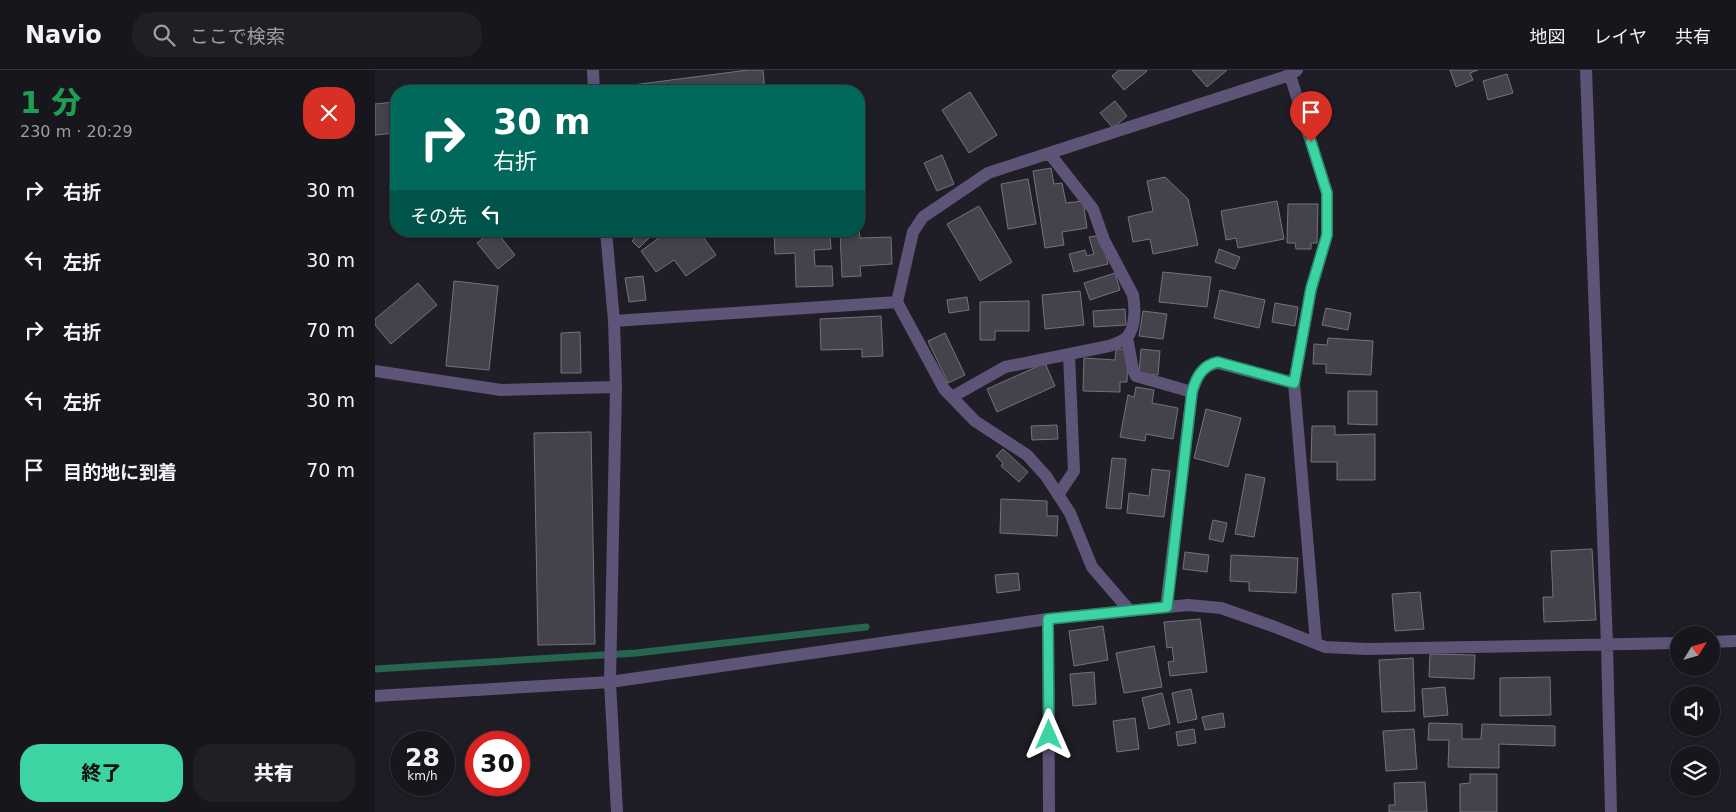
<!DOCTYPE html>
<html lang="ja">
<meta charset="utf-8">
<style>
:root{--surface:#17161c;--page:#201f25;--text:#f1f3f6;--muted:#9e9fa3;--line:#36353b;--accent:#3dd4a3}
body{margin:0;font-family:"DejaVu Sans","Noto Sans JP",sans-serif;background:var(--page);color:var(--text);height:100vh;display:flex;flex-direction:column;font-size:19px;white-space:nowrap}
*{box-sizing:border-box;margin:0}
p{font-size:16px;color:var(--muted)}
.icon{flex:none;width:28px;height:28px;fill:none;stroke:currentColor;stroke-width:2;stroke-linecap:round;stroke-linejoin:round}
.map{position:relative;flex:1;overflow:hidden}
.side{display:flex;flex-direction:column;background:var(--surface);width:375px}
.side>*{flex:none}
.top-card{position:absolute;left:15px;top:15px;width:475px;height:152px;border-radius:20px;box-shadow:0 2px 8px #0003,0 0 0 1px var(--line);background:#00695c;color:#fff;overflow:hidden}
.needle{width:32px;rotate:53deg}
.tools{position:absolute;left:1295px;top:556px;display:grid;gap:10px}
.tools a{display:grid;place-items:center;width:50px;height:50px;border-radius:50%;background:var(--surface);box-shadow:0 2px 8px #0003,0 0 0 1px var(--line);font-size:25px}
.speed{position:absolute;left:15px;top:661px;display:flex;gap:10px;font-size:25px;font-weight:700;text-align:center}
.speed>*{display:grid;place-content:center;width:65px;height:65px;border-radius:50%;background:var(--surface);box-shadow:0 2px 8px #0003,0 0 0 1px var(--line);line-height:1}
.speed small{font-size:12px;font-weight:400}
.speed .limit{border:8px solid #d22;background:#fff;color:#111}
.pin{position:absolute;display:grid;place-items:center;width:42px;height:42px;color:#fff;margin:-51px -21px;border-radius:50% 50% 50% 0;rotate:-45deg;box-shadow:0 0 5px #0007}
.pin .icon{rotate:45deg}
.me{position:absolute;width:55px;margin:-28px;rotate:0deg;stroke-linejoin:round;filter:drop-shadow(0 0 4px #0008)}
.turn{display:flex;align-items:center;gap:18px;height:105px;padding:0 20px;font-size:22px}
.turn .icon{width:65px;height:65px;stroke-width:2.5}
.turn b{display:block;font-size:35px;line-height:42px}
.then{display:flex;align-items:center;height:48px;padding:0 20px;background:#0003;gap:10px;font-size:19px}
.round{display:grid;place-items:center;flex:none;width:52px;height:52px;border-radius:20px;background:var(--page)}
.headline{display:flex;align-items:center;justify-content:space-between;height:85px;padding:0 20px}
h1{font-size:30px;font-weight:800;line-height:38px;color:#1e9e55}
.button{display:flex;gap:10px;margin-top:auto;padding:10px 20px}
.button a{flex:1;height:58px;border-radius:20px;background:var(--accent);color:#111;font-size:20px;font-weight:800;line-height:58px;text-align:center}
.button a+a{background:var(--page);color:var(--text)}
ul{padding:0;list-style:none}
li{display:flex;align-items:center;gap:15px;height:70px;padding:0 20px}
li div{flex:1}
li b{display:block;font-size:19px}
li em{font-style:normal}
header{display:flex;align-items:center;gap:30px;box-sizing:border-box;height:70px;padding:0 25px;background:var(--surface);border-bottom:1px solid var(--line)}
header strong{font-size:24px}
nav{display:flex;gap:28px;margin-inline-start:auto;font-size:18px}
.search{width:350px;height:45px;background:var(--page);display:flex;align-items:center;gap:12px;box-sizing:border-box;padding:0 18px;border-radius:20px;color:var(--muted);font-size:19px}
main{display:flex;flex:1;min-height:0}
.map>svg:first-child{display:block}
</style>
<header>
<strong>Navio</strong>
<div class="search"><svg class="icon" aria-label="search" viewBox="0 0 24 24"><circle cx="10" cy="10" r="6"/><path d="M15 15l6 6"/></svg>ここで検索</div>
<nav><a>地図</a><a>レイヤ</a><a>共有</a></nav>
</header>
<main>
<section class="side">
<div class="headline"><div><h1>1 分</h1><p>230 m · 20:29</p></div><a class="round" style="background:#d93025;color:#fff"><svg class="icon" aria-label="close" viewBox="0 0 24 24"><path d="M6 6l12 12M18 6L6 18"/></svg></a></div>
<ul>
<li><svg class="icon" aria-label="right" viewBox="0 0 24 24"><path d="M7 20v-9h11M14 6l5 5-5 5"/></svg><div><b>右折</b></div><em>30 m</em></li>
<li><svg class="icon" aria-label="left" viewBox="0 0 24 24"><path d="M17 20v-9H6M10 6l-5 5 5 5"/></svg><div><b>左折</b></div><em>30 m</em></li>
<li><svg class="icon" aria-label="right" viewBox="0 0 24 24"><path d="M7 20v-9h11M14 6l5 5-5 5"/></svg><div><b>右折</b></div><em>70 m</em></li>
<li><svg class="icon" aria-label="left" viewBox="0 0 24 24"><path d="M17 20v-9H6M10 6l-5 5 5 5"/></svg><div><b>左折</b></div><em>30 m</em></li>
<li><svg class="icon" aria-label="arrive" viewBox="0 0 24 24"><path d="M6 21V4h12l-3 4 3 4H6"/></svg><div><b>目的地に到着</b></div><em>70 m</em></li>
</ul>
<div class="button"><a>終了</a><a>共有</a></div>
</section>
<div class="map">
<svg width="1361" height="742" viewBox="0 0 1361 742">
<rect width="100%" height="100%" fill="#1f1d25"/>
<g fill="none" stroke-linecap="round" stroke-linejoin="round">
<path stroke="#266650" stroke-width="7" d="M0 599 261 583 491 557"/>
</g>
<path fill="#44424b" stroke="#74727c" d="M373 0H388L390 21H251L250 16Z
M744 0H771L772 1 749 20 737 6Z
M817 0H852L832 17Z
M1075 0H1103L1095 3 1098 10 1081 17Z
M1132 4 1138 23 1113 30 1108 11Z
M595 22 622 65 594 83 567 40Z
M740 31 752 46 738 58 725 43Z
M19 32 21 63 0 65V34Z
M567 85 579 114 562 121 549 93Z
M676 98 679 114 687 113 691 133 708 131 712 158 687 162 689 175 670 178 658 101Z
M790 107 813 129 823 175 778 184 775 169 758 172 753 147 778 141 772 111Z
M653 109 661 154 633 159 626 114Z
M902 131 909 169 863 178 861 168 851 170 846 141Z
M913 134H943L942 173H936V179H921L920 173H912Z
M604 136 637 192 605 211 572 154Z
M484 158 485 168 516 167 517 194 485 196 486 206 467 207 465 161H484Z
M117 161H121L140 185 123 199 102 173Z
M266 161 274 168 264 178 257 171Z
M293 161H324L341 185 311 206 299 190 281 202 266 181Z
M399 161H455L456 179 439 180 440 196H457L458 216 421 217 420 183 400 184Z
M726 165 733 194 699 202 694 184 710 180 712 186 719 184 714 167Z
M844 179 865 187 860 199 840 192Z
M788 202 836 207 832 237 784 232Z
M740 203 745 220 715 230 709 213Z
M268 206 271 230 254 232 250 208Z
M79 211 123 216 114 300 71 296Z
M43 213 62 235 16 274 0 255V249Z
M845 220 890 230 884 258 839 248Z
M705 221 709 255 670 259 667 225Z
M592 227 594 240 574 243 572 230Z
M654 231V261H620V270H605V232Z
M900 233 923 237 920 256 897 252Z
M951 238 976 243 973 260 947 255Z
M750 239 751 255 719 257 718 241Z
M768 241 792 244 788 269 764 266Z
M506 246 508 286 487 287V279L446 280 445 249Z
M205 262 206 303H186V263Z
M570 263 590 305 573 313 553 271Z
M953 268 998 271 996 305 951 303V294H938L939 274 952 275Z
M741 279H753L752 312H745V322L708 321 709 288 740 290Z
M766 279 785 281 783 305 764 304Z
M670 293 680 316 622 342 612 319Z
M761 317 779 320 777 333 803 338 798 369 771 364 770 371 745 367 753 325 759 327Z
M973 321H1002V355L973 354Z
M831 339 866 348 853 397 819 388Z
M682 355 683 369 657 370 656 356Z
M937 356H960V365L1000 364V410H962V392H936Z
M216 362 220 574 163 575 159 363Z
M628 379 653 402 644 412 626 396 628 393 621 386Z
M737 388 751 389 746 439 731 438Z
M777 399 795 401 789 447 752 443 754 423 774 426Z
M871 404 890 408 879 467 860 464Z
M626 429 672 431V446H683L682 466 625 463Z
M838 450 852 453 848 472 834 469Z
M1217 479 1221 550 1169 552 1168 527H1178L1176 481Z
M810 482 834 485 832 502 808 499Z
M856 485 923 488 921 523 874 521V512L855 511Z
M643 503 645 520 622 523 620 505Z
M1045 522 1049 559 1020 561 1017 524Z
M825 549 832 602 795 606 793 592 799 591 797 577 792 578 789 552Z
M728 556 733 590 699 596 694 561Z
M779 576 787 617 749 623 741 583Z
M1055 584 1100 585 1099 609 1054 607Z
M1038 588 1040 641 1007 642 1004 590Z
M719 602 721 634 698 636 695 604Z
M1175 607 1176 645 1125 646V608Z
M1070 617 1073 645 1049 647 1047 619Z
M816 619 822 649 803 653 797 623Z
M787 623 795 654 774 659 767 628Z
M848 643 850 657 830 660 827 647Z
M760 648 764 679 742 682 738 651Z
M1054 653 1087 654V669H1106L1107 654 1180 656V676L1124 674V698L1073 697 1074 670H1053Z
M819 659 821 673 803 676 801 662Z
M1039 659 1042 699 1011 701 1008 661Z
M1095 704H1122V742H1085V714L1095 713Z
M1050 712 1052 742H1014V735H1020L1019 713Z"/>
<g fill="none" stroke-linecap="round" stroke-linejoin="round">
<path stroke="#5d5477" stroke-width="12" d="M218 0 219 21
M1211 0 1232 575 1236 742
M915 5 952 123V165L936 219 919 313 941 573
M231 161 239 251 241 317 235 612 242 742
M239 251 522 232
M752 267 758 300 761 306 817 322
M0 301 126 320 241 317
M577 327 630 297 734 276C740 274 747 272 752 267 761 258 760 236 758 225L729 170 718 139 674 83
M683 425 699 401 694 284
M791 537 817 322C821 308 827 295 843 293L919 313
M755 541 717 497 695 443 671 406 652 385 600 351 569 319 522 232 538 162 548 147 613 103 915 5 922 0
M673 549 674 742
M1336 572 1361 571
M0 626 235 612 673 549 813 535 846 538 900 557 950 577 991 579 1304 573"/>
</g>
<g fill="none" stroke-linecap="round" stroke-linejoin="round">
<g stroke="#288a6a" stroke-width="12">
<path id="route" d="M674 665 673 549 792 537 817 322C821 308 827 295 843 292L919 313 936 219 952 165V123L936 72"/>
</g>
<use href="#route" stroke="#3dd4a3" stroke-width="9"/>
</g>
</svg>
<div class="tools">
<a><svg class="needle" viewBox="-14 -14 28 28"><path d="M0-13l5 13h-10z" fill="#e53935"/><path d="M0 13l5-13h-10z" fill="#9e9fa3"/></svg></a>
<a><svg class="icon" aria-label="sound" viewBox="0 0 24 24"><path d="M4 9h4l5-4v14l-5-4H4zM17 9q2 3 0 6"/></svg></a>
<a><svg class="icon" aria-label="layers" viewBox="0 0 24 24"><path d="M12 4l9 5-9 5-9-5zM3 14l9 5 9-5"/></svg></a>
</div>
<div class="speed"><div>28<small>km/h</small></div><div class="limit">30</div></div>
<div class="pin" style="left:936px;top:72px;background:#d93025"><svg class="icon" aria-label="arrive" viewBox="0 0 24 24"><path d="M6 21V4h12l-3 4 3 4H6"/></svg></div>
<svg class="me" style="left:674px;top:665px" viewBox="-20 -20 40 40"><path d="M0-17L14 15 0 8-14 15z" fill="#3dd4a3" stroke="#fff" stroke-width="4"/></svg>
<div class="top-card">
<div class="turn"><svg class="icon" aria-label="right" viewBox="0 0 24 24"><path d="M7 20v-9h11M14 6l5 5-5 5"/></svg><div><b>30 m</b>右折</div></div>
<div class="then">その先<svg class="icon" aria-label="left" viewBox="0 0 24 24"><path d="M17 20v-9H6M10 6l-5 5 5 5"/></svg></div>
</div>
</div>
</main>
